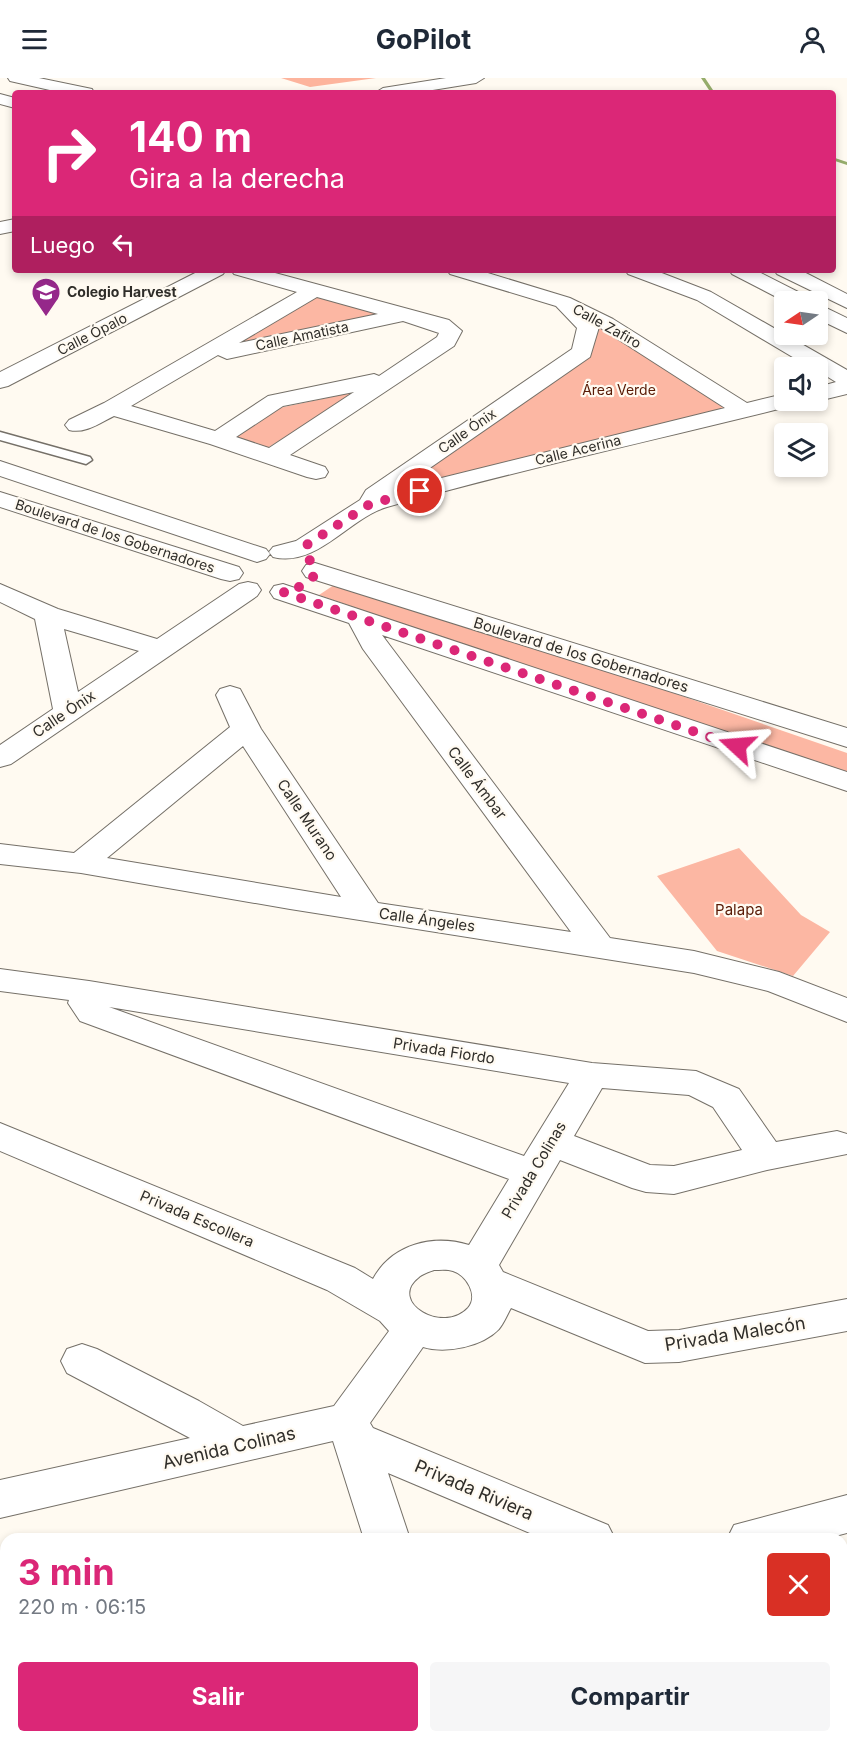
<!DOCTYPE html>
<html lang="es">
<meta charset="utf-8">
<style>
:root{--surface:#fff;--page:#f6f6f7;--text:#1f2937;--muted:#747a83;--accent:#db2777}
body{margin:0;font-family:Inter,sans-serif;background:var(--page);color:var(--text);height:100vh;display:flex;flex-direction:column;font-size:22px;white-space:nowrap}
*{box-sizing:border-box;margin:0}
p{font-size:20px;color:var(--muted)}
.icon{flex:none;width:33px;height:33px;fill:none;stroke:currentColor;stroke-width:2;stroke-linecap:round;stroke-linejoin:round}
.map{position:relative;flex:1;overflow:hidden}
.drawer{position:absolute;left:0px;top:1455px;width:848px;height:210px;display:flex;flex-direction:column;background:var(--surface);border-radius:18px 18px 0 0;box-shadow:0 3px 9px #0003}
.drawer>*{flex:none}
.hud{position:absolute;left:12px;top:12px;width:824px;height:183px;border-radius:6px;box-shadow:0 3px 9px #0003;background:#db2777;color:#fff;overflow:hidden}
.needle{width:39px;rotate:257deg}
.tools{position:absolute;left:774px;top:213px;display:grid;gap:12px}
.tools a{display:grid;place-items:center;width:54px;height:54px;border-radius:6px;background:var(--surface);box-shadow:0 3px 9px #0003;font-size:30px}
.pin{position:absolute;display:grid;place-items:center;width:51px;height:51px;color:#fff;margin:-26px;border:3px solid #fff;border-radius:50%;box-shadow:0 2px 6px #0007}
.me{position:absolute;width:66px;margin:-33px;rotate:289deg;stroke-linejoin:round;filter:drop-shadow(0 0 4px #0008)}
.turn{display:flex;align-items:center;gap:21px;height:126px;padding:0 18px;font-size:27px}
.turn .icon{width:78px;height:78px;stroke-width:2.5}
.turn b{display:block;font-size:42px;line-height:51px}
.then{display:flex;align-items:center;height:57px;padding:0 18px;background:#0003;gap:12px;font-size:22px}
.round{display:grid;place-items:center;flex:none;width:63px;height:63px;border-radius:6px;background:var(--page)}
.overview{display:flex;align-items:center;justify-content:space-between;height:102px;padding:0 18px}
h1{font-size:36px;font-weight:700;line-height:45px;color:var(--accent)}
.cta{display:flex;gap:12px;margin-top:auto;padding:12px 18px}
.cta a{flex:1;height:69px;border-radius:6px;background:var(--accent);color:#fff;font-size:24px;font-weight:700;line-height:69px;text-align:center}
.cta a+a{background:var(--page);color:var(--text)}
header{display:flex;justify-content:space-between;align-items:center;height:78px;padding:0 18px;background:var(--surface);font-size:27px;font-weight:700}
.map>svg:first-child{display:block}
</style>
<header><svg class="icon" aria-label="menu" viewBox="0 0 24 24"><path d="M4 6h16M4 12h16M4 18h16"/></svg>GoPilot<svg class="icon" aria-label="person" viewBox="0 0 24 24"><circle cx="12" cy="8" r="4"/><path d="M4 21q1-7 8-7t8 7"/></svg></header>
<div class="map">
<svg width="847" height="1665" viewBox="0 0 847 1665">
<rect width="100%" height="100%" fill="#fffaf1"/>
<path fill="#fcb7a3" d="M317 218 383 237 218 272Z
M587 239 740 331 421 406 412 401 571 282Z
M360 313 264 372 232 361 279 330Z
M343 501 847 675V700L319 517Z
M739 770 801 837 830 854 793 898 717 873 657 798Z"/>
<path fill="#fdb49d" d="M281 0H376L310 9Z"/>
<g fill="none" stroke-linecap="round" stroke-linejoin="round">
<path fill="#96ad6c" fill-rule="evenodd" d="M701 0H705L715 15H711Z
M832 79 847 84V87L832 82Z"/>
<g stroke="#757068" stroke-width="3">
<path id="lane" d="M0 354 90 379 92 382 86 386 0 362Z"/>
</g>
<g stroke="#757068" stroke-width="2">
<path id="street" d="M446 0H484L476 5 414 15H375L383 10Z
M201 192H226L223 196 8 308 0 310V294Z
M231 192H264L449 242 462 253 454 268 290 377 325 389 328 394 325 399 316 401 307 399 210 366 114 338C100 345 85 356 69 352L65 347 69 342 104 325 297 214 234 196ZM317 219 378 236 239 265ZM403 243 439 255 437 259 379 298 374 296 268 318 215 353 131 328 218 277 227 281ZM354 314 269 370 236 359 283 328Z
M447 192H478L570 220 613 241 747 325 784 316V322H798L795 327C659 361 522 391 387 429 349 440 317 490 273 479L269 474 273 469 296 463 360 422 366 412 572 271 577 250 556 228 450 196ZM599 249 725 330 401 410 590 279Z
M625 192H654L711 214 847 292V316L818 323 817 322 818 309 836 304 818 293V290H811L697 222 628 196Z
M0 383 266 471 270 476 266 481 257 484 248 481 0 398Z
M0 414 239 489 243 495 239 501 230 503 221 501 0 429Z
M315 485 847 650V669L306 499 302 493 306 487Z
M248 504 257 506 261 512 257 518 11 686 0 689V667L53 631 35 541 0 524V506L58 531 157 561 239 506ZM64 551 139 573 78 614Z
M283 506 847 694V713L382 557 610 860 694 873 779 894 847 920V944L768 913 694 895 290 831 81 795 0 786V766L74 775 230 649 216 617 220 611 230 608 240 611 261 651 378 825 571 854 363 571 349 545 274 520 270 514 274 508ZM243 668 341 819 107 780Z
M0 891 89 903 592 985 696 993 739 1011 776 1064 837 1053 847 1056V1076L767 1092 674 1116 646 1114 632 1110 560 1082 499 1187 503 1194 648 1253 679 1252 847 1221V1253L679 1284 645 1285 511 1230C507 1237 504 1245 499 1251 482 1269 445 1276 423 1269L370 1345 373 1350 608 1447 615 1461H544L388 1395 410 1461H364L333 1363 0 1440V1402L190 1360 67 1295 61 1283 67 1271 82 1266 97 1271 199 1323 243 1348 334 1328 389 1253 380 1243 327 1212 0 1073V1045L355 1190 373 1201C392 1166 433 1156 469 1167L509 1101 80 943 68 925 69 922 0 913ZM109 929 569 1005 524 1078ZM602 1010 689 1017 713 1029 742 1072 674 1088 650 1087 574 1058ZM434 1192C440 1192 447 1191 453 1193 466 1197 479 1217 468 1230 443 1257 388 1224 418 1200 422 1196 429 1194 434 1192Z
M847 1417V1455L824 1461H727L734 1447Z"/>
</g>
<g stroke="#757068" stroke-width="2">
<path id="secondary" d="M15 141V153L0 156V144Z"/>
</g>
<g stroke="#757068" stroke-width="2">
<path id="highway" d="M8 0H39L92 11 94 15H63L10 3Z
M0 16 15 20V30L0 26Z
M729 192H755L810 220 813 224H786L732 196Z
M774 192H800L847 216V230L777 196Z
M818 226 847 240V255L818 241Z"/>
</g>
<use href="#lane" fill="#fff" fill-rule="evenodd"/>
<use href="#street" fill="#fff" fill-rule="evenodd"/>
<use href="#secondary" fill="#fff" fill-rule="evenodd"/>
<use href="#highway" fill="#fff" fill-rule="evenodd"/>
</g>
<g fill="none" stroke-linecap="round" stroke-linejoin="round">
<path stroke="#db2777" stroke-width="10" stroke-dasharray="0 18" d="M420 413 370 426 305 468 310 483 314 488 313 500 296 511 283 514 737 668"/>
</g>
<defs>
<g id="university-pin" transform="scale(1.5)"><path d="M0 17L-7.5 6A9.5 9.5 0 1 1 7.5 6Z" fill="#95288a" stroke="#fffaf1"/><path d="M0-5L7-2L0 1L-7-2ZM-4 1L0 2.5L4 1V4Q0 6-4 4Z" fill="#fff"/></g>
</defs>
<g fill-rule="evenodd">
<use href="#university-pin" x="46" y="214"/>
</g>
<g text-anchor="middle" stroke-width="4.5" stroke-linejoin="round" paint-order="stroke">
<g font-size="14" font-weight="bold" fill="#2f2d29" stroke="#fffaf1" text-anchor="start">
<text x="67" y="219">Colegio Harvest</text>
</g>
<g font-size="14" fill="#2f2d29" stroke="#fffaf1">
<text transform="translate(607 248) rotate(29)" y="5">Calle Zafiro</text>
<text transform="translate(92 256) rotate(-27)" y="5">Calle Ópalo</text>
<text transform="translate(302 258) rotate(-12)" y="5">Calle Amatista</text>
<text transform="translate(467 353) rotate(-35)" y="5">Calle Ónix</text>
<text transform="translate(578 372) rotate(-14)" y="5">Calle Acerina</text>
<text transform="translate(115 458) rotate(18)" y="5">Boulevard de los Gobernadores</text>
</g>
<g font-size="14" fill="#591a05" stroke="#fffaf1">
<text x="619" y="317">Área Verde</text>
</g>
<g font-size="15" fill="#2f2d29" stroke="#fffaf1">
<text transform="translate(581 577) rotate(17)" y="5">Boulevard de los Gobernadores</text>
<text transform="translate(64 636) rotate(-34)" y="5">Calle Ónix</text>
<text transform="translate(477 705) rotate(53)" y="5">Calle Ámbar</text>
<text transform="translate(307 742) rotate(56)" y="5">Calle Murano</text>
<text transform="translate(427 842) rotate(8)" y="5">Calle Ángeles</text>
<text transform="translate(444 973) rotate(9)" y="5">Privada Fiordo</text>
<text transform="translate(534 1092) rotate(-59)" y="5">Privada Colinas</text>
<text transform="translate(197 1141) rotate(23)" y="5">Privada Escollera</text>
</g>
<g font-size="15" fill="#591a05" stroke="#fffaf1">
<text x="739" y="837">Palapa</text>
</g>
<g font-size="18" fill="#2f2d29" stroke="#fffaf1">
<text transform="translate(735 1256) rotate(-9)" y="6">Privada Malecón</text>
<text transform="translate(229 1370) rotate(-13)" y="6">Avenida Colinas</text>
<text transform="translate(474 1412) rotate(23)" y="6">Privada Riviera</text>
</g>
</g>
</svg>
<div class="tools">
<a><svg class="needle" viewBox="-14 -14 28 28"><path d="M0-13l5 13h-10z" fill="#e53935"/><path d="M0 13l5-13h-10z" fill="#747a83"/></svg></a>
<a><svg class="icon" aria-label="sound" viewBox="0 0 24 24"><path d="M4 9h4l5-4v14l-5-4H4zM17 9q2 3 0 6"/></svg></a>
<a><svg class="icon" aria-label="layers" viewBox="0 0 24 24"><path d="M12 4l9 5-9 5-9-5zM3 14l9 5 9-5"/></svg></a>
</div>
<div class="pin" style="left:420px;top:413px;background:#d93025"><svg class="icon" aria-label="arrive" viewBox="0 0 24 24"><path d="M6 21V4h12l-3 4 3 4H6"/></svg></div>
<svg class="me" style="left:737px;top:668px" viewBox="-20 -20 40 40"><path d="M0-17L14 15 0 8-14 15z" fill="#db2777" stroke="#fff" stroke-width="4"/></svg>
<div class="hud">
<div class="turn"><svg class="icon" aria-label="right" viewBox="0 0 24 24"><path d="M7 20v-9h11M14 6l5 5-5 5"/></svg><div><b>140 m</b>Gira a la derecha</div></div>
<div class="then">Luego<svg class="icon" aria-label="left" viewBox="0 0 24 24"><path d="M17 20v-9H6M10 6l-5 5 5 5"/></svg></div>
</div>
<section class="drawer">
<div class="overview"><div><h1>3 min</h1><p>220 m · 06:15</p></div><a class="round" style="background:#d93025;color:#fff"><svg class="icon" aria-label="close" viewBox="0 0 24 24"><path d="M6 6l12 12M18 6L6 18"/></svg></a></div>
<div class="cta"><a>Salir</a><a>Compartir</a></div>
</section>
</div>
